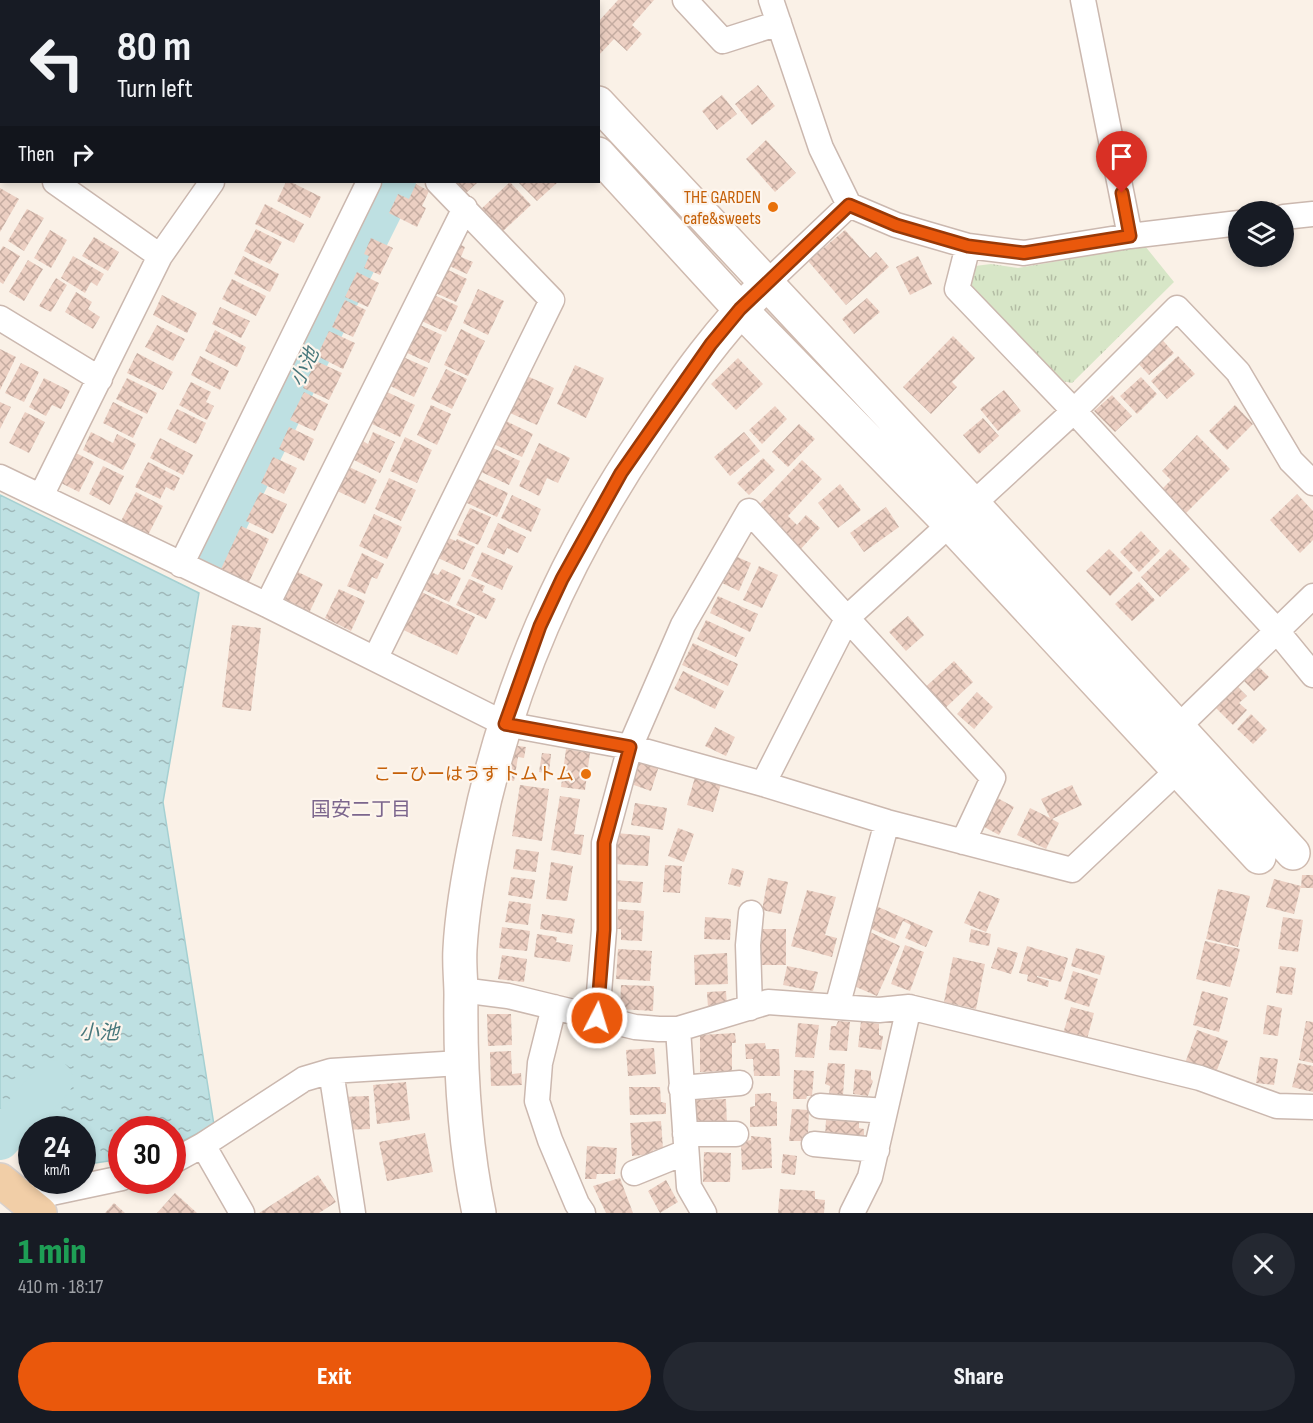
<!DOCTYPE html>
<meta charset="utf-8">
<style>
:root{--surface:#171b24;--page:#242831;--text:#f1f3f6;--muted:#9ea1a6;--accent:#ea580c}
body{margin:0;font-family:"Sofia Sans Condensed","Noto Sans JP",sans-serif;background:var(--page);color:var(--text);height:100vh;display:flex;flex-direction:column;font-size:22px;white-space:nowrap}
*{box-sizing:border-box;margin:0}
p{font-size:20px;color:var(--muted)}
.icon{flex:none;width:33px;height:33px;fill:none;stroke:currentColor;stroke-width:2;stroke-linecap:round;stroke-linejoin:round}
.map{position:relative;height:1213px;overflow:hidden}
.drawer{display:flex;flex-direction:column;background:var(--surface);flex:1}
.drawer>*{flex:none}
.top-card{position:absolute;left:0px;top:0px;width:600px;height:183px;box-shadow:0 3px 9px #0003;background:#171b24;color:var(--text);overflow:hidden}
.tools{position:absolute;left:1228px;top:201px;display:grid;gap:12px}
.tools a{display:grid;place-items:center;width:66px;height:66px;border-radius:50%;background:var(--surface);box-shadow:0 3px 9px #0003;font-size:30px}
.speed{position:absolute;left:18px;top:1116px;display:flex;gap:12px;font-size:30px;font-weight:700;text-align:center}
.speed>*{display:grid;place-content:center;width:78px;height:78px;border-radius:50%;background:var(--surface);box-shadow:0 3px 9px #0003;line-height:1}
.speed small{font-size:15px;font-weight:400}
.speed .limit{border:9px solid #d22;background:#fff;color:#111}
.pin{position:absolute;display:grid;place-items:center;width:51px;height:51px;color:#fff;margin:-62px -26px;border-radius:50% 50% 50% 0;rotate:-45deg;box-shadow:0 0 6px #0007}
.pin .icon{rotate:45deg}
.me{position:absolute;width:66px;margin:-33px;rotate:5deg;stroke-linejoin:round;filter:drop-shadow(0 0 4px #0008)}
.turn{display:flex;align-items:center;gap:21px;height:126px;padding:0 18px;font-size:27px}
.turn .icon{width:78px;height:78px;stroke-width:2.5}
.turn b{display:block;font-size:42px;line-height:51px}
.then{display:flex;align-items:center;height:57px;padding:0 18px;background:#0003;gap:12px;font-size:22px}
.round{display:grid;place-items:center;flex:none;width:63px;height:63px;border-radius:32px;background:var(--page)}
.summary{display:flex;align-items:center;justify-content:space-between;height:102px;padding:0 18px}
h1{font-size:36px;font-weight:800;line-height:45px;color:#1e9e55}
.cta{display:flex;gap:12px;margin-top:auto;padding:12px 18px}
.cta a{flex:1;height:69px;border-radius:36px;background:var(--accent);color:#fff;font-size:24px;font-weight:800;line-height:69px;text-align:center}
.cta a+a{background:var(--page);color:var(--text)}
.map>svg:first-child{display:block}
</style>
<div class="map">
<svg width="1313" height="1213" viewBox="0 0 1313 1213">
<defs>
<pattern id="park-tufts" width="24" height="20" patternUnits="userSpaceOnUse" patternTransform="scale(1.5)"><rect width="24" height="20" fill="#d7e6c7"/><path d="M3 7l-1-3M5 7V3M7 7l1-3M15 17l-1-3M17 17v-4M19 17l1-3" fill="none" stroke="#b3bda4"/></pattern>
<pattern id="water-ripples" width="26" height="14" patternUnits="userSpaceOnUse" patternTransform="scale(1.5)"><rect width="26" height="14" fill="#bee0e2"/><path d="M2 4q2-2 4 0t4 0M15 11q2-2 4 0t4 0" fill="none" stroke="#9fb8b9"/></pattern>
<pattern id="building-cross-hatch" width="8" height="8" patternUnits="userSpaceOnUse" patternTransform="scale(1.5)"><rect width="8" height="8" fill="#eccfc2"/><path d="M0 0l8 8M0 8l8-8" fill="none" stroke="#c4aba0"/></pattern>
</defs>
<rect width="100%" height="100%" fill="#faf1e7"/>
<path fill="url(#park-tufts)" d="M1145 246 1174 282 1072 383 1058 380 975 292 969 279 975 266 991 264 1018 268Z"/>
<path fill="url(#water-ripples)" stroke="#a5d0d2" stroke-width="1.5" d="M0 495 199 593 163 802 214 1125 173 1146 172 1130H122L121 1159 83 1165 82 1130H32L31 1135 0 1108Z"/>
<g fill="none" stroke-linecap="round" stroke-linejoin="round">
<path stroke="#bee0e2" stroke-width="40" d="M212 553 396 182
M0 1140 53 1080"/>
</g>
<path fill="url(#building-cross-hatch)" d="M618 0H654L632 25 642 34 627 51 614 39 598 56V22Z
M758 85 775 106 752 125 735 104Z
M722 95 737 114 717 130 702 111Z
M766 140 796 173 775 192 746 159Z
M286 182H291L321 197 310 218 277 201Z
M456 182H478L466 193Z
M510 182 531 205 501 233 480 210Z
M518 182H558L537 201Z
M416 184 429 191 422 206 426 208 417 227 389 213 398 194 409 199Z
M0 188 19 199 0 232Z
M265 204 304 224 294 243 255 224Z
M27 209 44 218 24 251 8 241Z
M256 229 282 242 270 264 244 251Z
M50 230 67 240 51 268 34 258Z
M845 230 870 258 876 252 889 267 846 305 808 261Z
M94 237 119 252 108 271 82 256Z
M371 238 393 248 380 275 364 268 369 256 364 254Z
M455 242 465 247 461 257 473 262 467 274 445 264Z
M3 246 20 256 3 284 0 282V251Z
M73 256 104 274 97 286 91 282 85 293 61 278Z
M243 256 279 274 270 292 234 274Z
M918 256 932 284 910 295 896 267Z
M28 260 43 269 24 301 9 292Z
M442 267 467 279 456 302 431 291Z
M357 272 379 283 368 307 345 297Z
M56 278 67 285 51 312 39 306Z
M232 279 266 296 256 316 222 299Z
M478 289 504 301 488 335 463 323Z
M76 292 92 302 88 309 100 317 93 329 65 312Z
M430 293 458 306 446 332 417 319Z
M162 295 197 313 187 333 153 315Z
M867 298 880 312 854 334 842 319Z
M345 300 366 310 353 337 332 327Z
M220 307 250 321 241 338 212 324Z
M416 323 442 335 429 363 403 351Z
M157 325 185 339 173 361 145 347Z
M461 329 485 341 468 376 444 365Z
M215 330 246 347 237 367 205 351Z
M329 331 355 343 343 369 317 356Z
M1158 335 1174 353 1149 375 1133 358Z
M953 336 975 358 952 382 957 387 931 414 903 387Z
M0 349 16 357 0 390Z
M137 353 173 372 163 390 127 373Z
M200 356 229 371 220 390 191 375Z
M1178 356 1195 374 1167 399 1151 381Z
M403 357 428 368 414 397 390 386Z
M738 358 763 384 736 410 711 384Z
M316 361 342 373 329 400 303 388Z
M21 363 39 372 24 402 5 393Z
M575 365 604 378 586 418 557 404Z
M446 369 467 379 452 409 431 399Z
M527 376 554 388 537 425 510 413Z
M1141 377 1157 394 1137 414 1120 396Z
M44 378 70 391 61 409 52 405 46 416 29 407Z
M127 378 157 393 147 414 116 399Z
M191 382 211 392 206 402 214 406 207 420 179 405Z
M1004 390 1021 411 998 431 980 409Z
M304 392 328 404 315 431 290 420Z
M387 392 415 405 400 437 372 424Z
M1112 395 1132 416 1115 432 1094 411Z
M0 402 11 407 0 429Z
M113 402 143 417 133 438 103 423Z
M431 405 451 414 437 445 417 435Z
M1235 405 1253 424 1227 450 1209 431Z
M775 406 787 419 762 444 749 430Z
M177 409 206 423 196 444 167 429Z
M25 412 45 422 29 453 9 443Z
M500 418 533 434 522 457 489 442Z
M983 418 999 436 979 454 963 435Z
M799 424 815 439 788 467 772 452Z
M289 427 314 439 304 461 279 449Z
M91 432 113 443 117 434 136 444 123 470 83 450Z
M373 432 395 442 380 473 352 459 361 440 368 444Z
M744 432 760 451 730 476 714 457Z
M1197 435 1230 469 1186 513 1162 489 1171 480 1162 471Z
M405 437 432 450 417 483 390 471Z
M160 438 193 455 183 475 150 458Z
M539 443 570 458 558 483 547 478 539 496 519 486Z
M489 446 520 461 509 485 477 470Z
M76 453 94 462 79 492 61 483Z
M273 457 297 468 284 494 261 483Z
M763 458 775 470 749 495 737 483Z
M802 460 822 479 788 516 797 525 806 515 820 528 799 551 755 509Z
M148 462 180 478 174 491 166 487 160 499 135 487Z
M103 466 124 476 110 505 89 494Z
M347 466 377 480 365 504 335 490Z
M389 478 416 490 401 521 375 509Z
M478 479 508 493 497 517 467 503Z
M840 484 861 510 838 528 818 503Z
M136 492 163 506 147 537 120 523Z
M260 492 287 504 273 534 246 521Z
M1297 494 1313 511V540L1300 553 1270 520Z
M512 495 541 509 531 532 501 518Z
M886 507 899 527 864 552 850 533Z
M470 508 491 517 478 545 457 535Z
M374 514 402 527 387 559 359 546Z
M498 523 526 537 518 553 507 548 504 555 487 547Z
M241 526 269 539 249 582 221 569Z
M1141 531 1160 551 1139 572 1120 552Z
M446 537 456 541 457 539 475 547 464 570 436 557Z
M1109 549 1133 573 1110 596 1086 571Z
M1170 549 1190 569 1160 597 1141 577Z
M482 552 513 566 502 590 471 576Z
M362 553 384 564 377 579 372 577 365 594 347 586Z
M735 556 751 563 739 591 722 583Z
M759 566 778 575 762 608 743 600Z
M442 569 461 578 449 602 418 587 426 570 438 575Z
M298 572 323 584 309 613 283 602Z
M469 579 485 586 482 592 496 599 486 619 456 605Z
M1139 582 1155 600 1132 621 1115 604Z
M339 589 365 601 351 631 325 618Z
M415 589 475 617 457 655 397 627Z
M718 596 758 614 750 632 710 613Z
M908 616 924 635 906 651 889 632Z
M706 620 745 638 736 657 697 639Z
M232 625 261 628 251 711 222 707Z
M693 643 738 664 728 686 682 665Z
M954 661 973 682 940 713 921 691Z
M1259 667 1269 677 1254 691 1244 681Z
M683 671 724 691 715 709 674 689Z
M1233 682 1247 696 1239 703 1247 710 1233 725 1212 704Z
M977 692 993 707 974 729 957 714Z
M1251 714 1267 730 1253 744 1237 729Z
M715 727 735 737 726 756 705 746Z
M511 745 526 747 524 758 518 757 514 781 506 780Z
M566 749 590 753 585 790 561 787Z
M542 753 551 754 549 774 539 772Z
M639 760 659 766 651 791 631 784Z
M695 777 721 784 713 812 687 805Z
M520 785 549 789 542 841 512 836Z
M1072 785 1082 805 1052 819 1059 823 1046 849 1017 835 1030 808 1050 818 1041 799Z
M990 794 1014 807 999 835 975 822Z
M560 796 580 799 574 834 584 835 581 855 551 850Z
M635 803 667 808 663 830 631 825Z
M678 828 694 834 684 862 668 856Z
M616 833 650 836 648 866 614 864Z
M516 849 539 852 536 872 513 869Z
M551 862 573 866 567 901 546 899Z
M665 865 682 866 680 893 663 892Z
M732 868 744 871 740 887 728 884Z
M1302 875H1313V888H1301Z
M511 877 535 880 532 899 508 895Z
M768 878 788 882 781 914 762 910Z
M1274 879 1301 886 1294 914 1266 907Z
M613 880 643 882 641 903 611 901Z
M1218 889 1250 896 1238 947 1206 939Z
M807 890 836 897 825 935 837 938 832 957 791 946Z
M979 891 1000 899 986 932 964 923Z
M509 901 531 904 528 925 505 922Z
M876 906 933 931 926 947 905 938 911 925 903 921 895 939 867 927Z
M618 909 644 911 642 941 621 940V929H617Z
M542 914 575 919 572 934 540 929Z
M705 917 731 919 730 940 704 939Z
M1283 917 1303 920 1298 952 1278 949Z
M502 927 530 931 527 951 499 948Z
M759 929H786V965H759Z
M971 929 991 934 989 946 969 942Z
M870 932 900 946 877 996 847 983Z
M537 934 557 937 556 942 573 945 570 962 534 957Z
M1205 941 1240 949 1230 987 1196 979Z
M905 945 924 952 910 991 891 984Z
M1027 946 1068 958 1061 982 1037 976V977L1049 981 1048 987 1027 981 1028 975 1019 973Z
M998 947 1018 953 1011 974 991 968Z
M1076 948 1105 956 1100 975 1071 966Z
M618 949 652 951 650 981 616 979Z
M727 953 728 984 695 985 694 955Z
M502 955 527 959 524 982 498 979Z
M953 957 985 964 976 1009 944 1002Z
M787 966 818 972 813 991 783 985Z
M1280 966 1296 968 1292 995 1276 993Z
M1073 971 1098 979 1089 1007 1064 999Z
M621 985 654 986 653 1011 620 1009Z
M726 991 727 1007 708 1008 707 992Z
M1202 991 1228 998 1219 1032 1193 1025Z
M1267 1005 1282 1008 1278 1036 1263 1034Z
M1071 1007 1094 1013 1086 1043 1062 1037Z
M487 1014H511L512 1045 488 1046Z
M838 1021 850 1022 847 1051 829 1050 831 1026H836Z
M861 1021 879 1024V1035L883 1036 881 1050 858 1047Z
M1306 1021 1313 1022V1063L1299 1060Z
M798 1023 819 1025 814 1058 795 1057Z
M1197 1030 1228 1041 1214 1078 1184 1066Z
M735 1033 736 1043H732V1071L700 1072V1035Z
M765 1043 766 1049H779L780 1076H754L753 1059H746L745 1044Z
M654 1048 656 1074 628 1076 626 1050Z
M511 1051 512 1074 521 1073 522 1085 491 1086 490 1052Z
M1260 1057 1278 1059 1274 1085 1256 1083Z
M828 1063 845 1064 843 1096 829 1095 830 1086 825 1084Z
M1298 1063 1313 1066V1092L1292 1087Z
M855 1069 871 1071V1079L873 1081 868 1096 853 1094Z
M794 1070 814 1071 812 1096H807L806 1099H793Z
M406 1082 410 1120 377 1124 373 1085Z
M629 1087H660L661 1102 666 1103V1114L630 1115Z
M771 1093V1101L777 1102V1126L750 1127V1107L755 1106V1094Z
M369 1096 370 1129 342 1130 341 1097Z
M726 1099 727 1126 698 1127 695 1100Z
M792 1109 809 1110 808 1134 806 1135V1141H789Z
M826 1120 859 1122V1128L864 1129V1139L825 1136Z
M661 1121 663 1149 653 1150V1154L632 1156 630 1123Z
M425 1133 433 1172 387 1181 379 1142Z
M751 1136 771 1138 772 1168 742 1170 741 1145H744L745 1141 751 1140Z
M587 1146 617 1148 615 1174H597L596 1179H585Z
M704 1152 731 1153 730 1182H703Z
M783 1154 797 1156 795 1175 781 1173Z
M318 1175 336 1202 319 1213H259Z
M620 1178 633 1213H606L593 1186Z
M666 1180 678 1202 660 1213 648 1191Z
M780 1189 815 1191V1199L825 1200 824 1213H778Z
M175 1193 197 1213H157Z
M114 1203 125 1213H105Z"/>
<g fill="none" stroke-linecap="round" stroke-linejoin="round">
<g stroke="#cbb8af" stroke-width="27">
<path id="street" d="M265 0 266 2
M685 0 723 41 779 23
M771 0 821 148 849 205 896 225 968 246 1024 253 1130 236 1239 223
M1083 0 1130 236
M0 142 2 143
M55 182 160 256
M1284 217 1313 214
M968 246 957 289 1074 411 1277 631 1313 675
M768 282 849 205
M0 318 100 379
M0 477 267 605 505 724 630 747 763 784 887 822 1072 870 1178 770
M41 496 160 256 212 182
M973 504 1074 411 1177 308 1238 372 1291 461 1313 483
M181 565 369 182
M267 605 465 208
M375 659 552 300 438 182
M1178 727 1313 596
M763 784 848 617 950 524
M461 990 508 996 635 1027 659 1029H678L768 1002 879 1010 909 1007 1200 1078 1277 1106 1313 1107
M554 1007 540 1063 537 1101 550 1140 577 1204 583 1213
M837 1007 887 822
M750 1008 748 945 751 913
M597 1018 604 930V843L630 747 683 625 749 511 993 778 963 842
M678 1029 689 1187 704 1213
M331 1071 353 1213
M681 1088 740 1083
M820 1106 885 1111
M685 1134H736
M814 1144 877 1150
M203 1145 242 1213
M172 1162 203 1145 304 1079 331 1071 460 1063
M634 1173 686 1152
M23 1199 122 1178
M852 1213 870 1177 909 1007"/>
</g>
<g stroke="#cfbaaf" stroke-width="36">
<path id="secondary" d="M458 0 460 2
M502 0 503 2
M598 103 973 504 1293 853
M598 154 740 309 950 524 1259 857
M479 1213C464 1141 460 1068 461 995 461 980 459 965 460 949 462 911 469 872 477 834 507 687 564 558 648 434 684 380 721 328 768 282"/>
</g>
<g stroke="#d7d0cd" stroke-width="36">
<path id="primary" d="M0 1180 40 1213"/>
</g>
<use href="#street" stroke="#fff" stroke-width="24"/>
<use href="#secondary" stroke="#fff" stroke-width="33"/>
<use href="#primary" stroke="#f1cea7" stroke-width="33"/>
</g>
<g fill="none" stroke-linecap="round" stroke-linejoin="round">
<g stroke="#983908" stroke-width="15">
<path id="route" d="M597 1018 604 930V843L630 747 505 724 540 626 562 579 621 473 711 344 740 309 849 205 896 225 968 246 1024 253 1130 236 1122 193"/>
</g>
<use href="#route" stroke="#ea580c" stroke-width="10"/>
</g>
<g fill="#e8710a" stroke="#fdf5ed" stroke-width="2">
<circle cx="773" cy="207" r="6"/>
<circle cx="586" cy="774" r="6"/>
</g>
<g text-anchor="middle" stroke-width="4.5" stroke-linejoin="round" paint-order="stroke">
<g font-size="18" fill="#c56008" stroke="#fdf5ed" text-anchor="end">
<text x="761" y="203">THE GARDEN<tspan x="761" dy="21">cafe&amp;sweets</tspan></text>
<text x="574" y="780">こーひーはうす トムトム</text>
</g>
<g font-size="20" font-style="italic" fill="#47777b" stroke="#fdf5ed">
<text transform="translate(304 367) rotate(-64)" y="7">小池</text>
<text x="99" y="1039">小池</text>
</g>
<g font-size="20" fill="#7c668d" stroke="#fdf5ed">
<text x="361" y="816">国安二丁目</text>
</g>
</g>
</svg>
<div class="tools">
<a><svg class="icon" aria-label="layers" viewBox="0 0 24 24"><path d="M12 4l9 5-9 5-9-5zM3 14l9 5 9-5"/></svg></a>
</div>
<div class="speed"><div>24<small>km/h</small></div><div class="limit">30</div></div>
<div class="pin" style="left:1122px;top:193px;background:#d93025"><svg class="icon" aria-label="arrive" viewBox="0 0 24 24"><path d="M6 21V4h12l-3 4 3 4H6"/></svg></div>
<svg class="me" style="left:597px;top:1018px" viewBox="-20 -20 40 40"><circle r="17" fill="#ea580c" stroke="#fff" stroke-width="3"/><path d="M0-11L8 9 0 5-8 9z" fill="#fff"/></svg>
<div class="top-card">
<div class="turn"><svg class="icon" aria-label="left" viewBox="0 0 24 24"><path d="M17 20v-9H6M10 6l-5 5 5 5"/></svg><div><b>80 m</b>Turn left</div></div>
<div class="then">Then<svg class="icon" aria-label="right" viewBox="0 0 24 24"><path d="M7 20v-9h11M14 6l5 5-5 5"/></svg></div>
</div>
</div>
<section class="drawer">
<div class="summary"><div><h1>1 min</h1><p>410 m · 18:17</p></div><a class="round"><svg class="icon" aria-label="close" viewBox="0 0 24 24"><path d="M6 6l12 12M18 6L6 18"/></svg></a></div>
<div class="cta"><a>Exit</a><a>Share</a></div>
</section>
